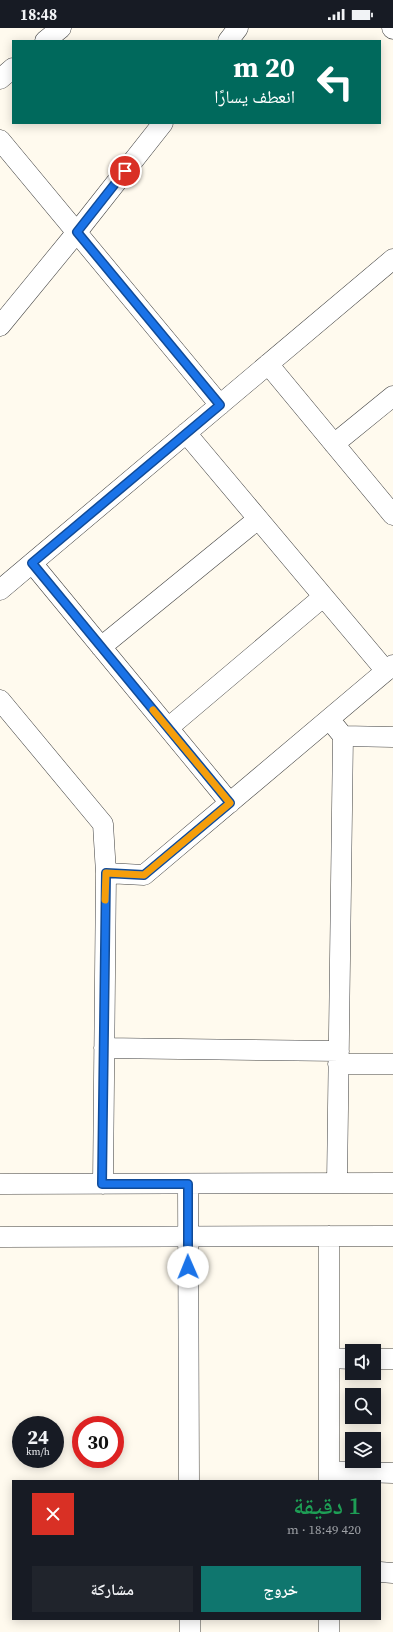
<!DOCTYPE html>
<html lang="ar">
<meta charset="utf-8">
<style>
:root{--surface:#171b24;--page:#20242c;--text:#f1f3f6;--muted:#9ea1a6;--accent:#0f766e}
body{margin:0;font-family:"Source Serif 4","Noto Naskh Arabic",serif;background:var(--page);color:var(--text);direction:rtl;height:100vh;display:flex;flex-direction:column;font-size:15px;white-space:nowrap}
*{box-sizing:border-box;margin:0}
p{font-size:13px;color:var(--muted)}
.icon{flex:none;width:22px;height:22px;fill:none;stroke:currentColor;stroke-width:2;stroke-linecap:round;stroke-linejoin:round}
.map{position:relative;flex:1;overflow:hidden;direction:ltr}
.sheet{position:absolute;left:12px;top:1452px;width:369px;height:140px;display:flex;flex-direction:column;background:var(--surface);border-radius:0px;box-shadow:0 2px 10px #0003;direction:rtl}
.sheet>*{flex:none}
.banner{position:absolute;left:12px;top:12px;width:369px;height:84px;border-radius:0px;box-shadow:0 2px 10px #0003;direction:rtl;background:#00695c;color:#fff;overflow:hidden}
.controls{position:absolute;left:345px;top:1316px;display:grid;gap:8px}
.controls a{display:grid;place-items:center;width:36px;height:36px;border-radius:0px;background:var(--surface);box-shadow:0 2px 10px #0003;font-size:20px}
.speed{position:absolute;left:12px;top:1388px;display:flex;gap:8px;font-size:20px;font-weight:700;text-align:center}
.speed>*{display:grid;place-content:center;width:52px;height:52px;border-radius:50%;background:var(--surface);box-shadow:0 2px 10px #0003;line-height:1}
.speed small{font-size:10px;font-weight:400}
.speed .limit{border:6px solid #d22;background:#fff;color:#111}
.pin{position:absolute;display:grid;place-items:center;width:34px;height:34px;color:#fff;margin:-17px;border:2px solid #fff;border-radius:50%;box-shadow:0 1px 4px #0007}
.me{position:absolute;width:44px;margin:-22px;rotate:359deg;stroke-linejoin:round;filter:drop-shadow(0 0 3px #0008)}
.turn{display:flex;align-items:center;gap:14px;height:84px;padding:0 20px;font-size:18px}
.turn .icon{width:52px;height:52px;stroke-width:2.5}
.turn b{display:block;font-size:28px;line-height:34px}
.round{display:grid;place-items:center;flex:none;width:42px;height:42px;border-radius:0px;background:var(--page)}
.head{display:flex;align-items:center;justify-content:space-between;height:68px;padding:0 20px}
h1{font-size:24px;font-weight:600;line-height:30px;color:#1e9e55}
.button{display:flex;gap:8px;margin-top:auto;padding:8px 20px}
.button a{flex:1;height:46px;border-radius:0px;background:var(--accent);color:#fff;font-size:16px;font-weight:600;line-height:46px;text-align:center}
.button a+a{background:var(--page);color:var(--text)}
.status{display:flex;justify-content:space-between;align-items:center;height:28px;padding:0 20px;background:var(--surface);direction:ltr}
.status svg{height:11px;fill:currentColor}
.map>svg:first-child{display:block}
</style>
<div class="status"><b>18:48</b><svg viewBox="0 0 49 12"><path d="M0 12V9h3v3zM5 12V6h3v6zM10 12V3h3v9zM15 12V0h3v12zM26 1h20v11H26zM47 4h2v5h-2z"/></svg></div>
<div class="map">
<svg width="393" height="1604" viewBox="0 0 393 1604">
<rect width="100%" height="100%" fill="#fffaee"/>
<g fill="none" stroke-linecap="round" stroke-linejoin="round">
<g stroke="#414141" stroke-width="21">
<path id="minor" d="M392 0 393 1
M45 13 61 0
M228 13 238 0
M0 51 13 40
M0 112 220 377
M0 298 77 204 163 95
M268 336 393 487
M186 405 386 643
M334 416 393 368
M32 535 230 775
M0 562 393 231
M101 619 258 491
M0 672 103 796 106 845 103 1156
M329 691 343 708 337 1155
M168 700 323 569
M343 708 393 709
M106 845 144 847 393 637
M104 1020 339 1023
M338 1036H393
M0 1156 393 1155
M188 1156 189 1453
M329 1208V1453
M0 1209 393 1208
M329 1330 352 1331
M374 1331H393
M329 1443 393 1445
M380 1544 393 1545
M190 1591V1604
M329 1591V1604"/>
</g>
<use href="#minor" stroke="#fff" stroke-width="20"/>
</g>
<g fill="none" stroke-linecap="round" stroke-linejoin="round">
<g stroke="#114b97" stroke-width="10">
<path id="route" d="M125 143 77 204 220 377 32 535 230 775 144 847 106 845 102 1156H188V1239"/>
</g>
<use href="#route" stroke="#1a73e8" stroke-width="7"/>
<path stroke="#f59e0b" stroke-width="7" d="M105 872 106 845 144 847 230 775 153 682"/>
</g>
</svg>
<div class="controls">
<a><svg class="icon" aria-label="sound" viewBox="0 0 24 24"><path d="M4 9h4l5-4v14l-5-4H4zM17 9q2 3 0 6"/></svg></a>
<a><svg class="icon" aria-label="search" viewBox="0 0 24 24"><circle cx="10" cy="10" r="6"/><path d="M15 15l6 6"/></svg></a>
<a><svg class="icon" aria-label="layers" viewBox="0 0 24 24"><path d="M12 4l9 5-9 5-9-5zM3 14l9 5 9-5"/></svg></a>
</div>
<div class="speed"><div>24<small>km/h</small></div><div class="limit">30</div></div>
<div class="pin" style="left:125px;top:143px;background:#d93025"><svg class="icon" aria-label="arrive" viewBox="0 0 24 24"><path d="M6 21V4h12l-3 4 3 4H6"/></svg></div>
<svg class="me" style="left:188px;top:1239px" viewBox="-20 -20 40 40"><circle r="19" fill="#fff"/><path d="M0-13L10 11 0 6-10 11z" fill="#1a73e8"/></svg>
<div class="banner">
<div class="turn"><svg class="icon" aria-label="left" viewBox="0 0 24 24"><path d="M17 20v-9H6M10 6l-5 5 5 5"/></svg><div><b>20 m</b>انعطف يسارًا</div></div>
</div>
<section class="sheet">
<div class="head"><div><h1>1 دقيقة</h1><p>420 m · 18:49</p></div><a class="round" style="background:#d93025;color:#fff"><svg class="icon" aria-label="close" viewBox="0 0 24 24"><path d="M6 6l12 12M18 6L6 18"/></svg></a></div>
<div class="button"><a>خروج</a><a>مشاركة</a></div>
</section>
</div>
